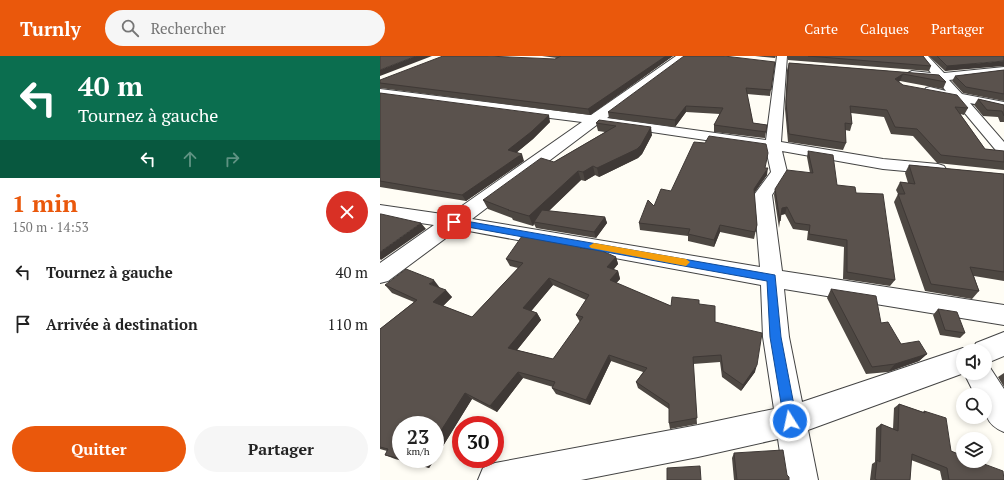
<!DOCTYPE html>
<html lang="fr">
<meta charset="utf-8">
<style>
:root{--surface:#fff;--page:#f6f6f6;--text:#222;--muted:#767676;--accent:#ea580c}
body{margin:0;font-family:"PT Serif",serif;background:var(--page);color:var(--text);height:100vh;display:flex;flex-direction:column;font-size:15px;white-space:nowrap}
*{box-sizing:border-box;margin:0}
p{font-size:13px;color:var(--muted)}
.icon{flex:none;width:22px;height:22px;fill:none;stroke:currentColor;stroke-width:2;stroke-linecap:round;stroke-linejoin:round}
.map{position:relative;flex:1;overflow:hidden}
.side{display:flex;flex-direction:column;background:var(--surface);width:380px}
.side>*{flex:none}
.guide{background:#0b6e4f;color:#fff;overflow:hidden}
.fabs{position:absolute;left:576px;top:288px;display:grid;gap:8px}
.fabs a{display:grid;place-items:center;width:36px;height:36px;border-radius:50%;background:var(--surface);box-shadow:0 2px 6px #0003;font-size:20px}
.speed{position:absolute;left:12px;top:360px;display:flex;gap:8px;font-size:20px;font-weight:700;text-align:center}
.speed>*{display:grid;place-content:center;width:52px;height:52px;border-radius:50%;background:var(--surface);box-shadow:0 2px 6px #0003;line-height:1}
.speed small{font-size:10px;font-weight:400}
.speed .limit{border:6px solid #d22;background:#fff;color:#111}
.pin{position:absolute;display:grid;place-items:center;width:34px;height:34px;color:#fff;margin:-17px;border-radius:8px;box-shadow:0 2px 6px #0006}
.me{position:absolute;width:44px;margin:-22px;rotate:350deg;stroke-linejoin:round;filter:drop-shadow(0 0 3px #0008)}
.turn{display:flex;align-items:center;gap:14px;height:84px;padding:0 12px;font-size:18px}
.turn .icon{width:52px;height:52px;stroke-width:2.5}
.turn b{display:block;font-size:28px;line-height:34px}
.lanes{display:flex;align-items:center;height:38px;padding:0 12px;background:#0003;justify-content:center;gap:20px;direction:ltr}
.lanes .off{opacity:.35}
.round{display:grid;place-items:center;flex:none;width:42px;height:42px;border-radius:21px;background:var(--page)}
.headline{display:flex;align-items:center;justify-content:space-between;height:68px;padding:0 12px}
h1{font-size:24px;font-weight:700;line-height:30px;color:var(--accent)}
.primary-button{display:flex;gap:8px;margin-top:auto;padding:8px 12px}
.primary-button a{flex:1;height:46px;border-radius:24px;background:var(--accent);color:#fff;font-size:16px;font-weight:700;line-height:46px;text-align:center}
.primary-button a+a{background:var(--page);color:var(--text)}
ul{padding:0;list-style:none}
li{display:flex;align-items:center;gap:12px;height:52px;padding:0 12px}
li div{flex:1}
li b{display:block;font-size:15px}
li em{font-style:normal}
header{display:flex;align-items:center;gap:24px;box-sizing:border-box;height:56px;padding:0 20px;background:var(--accent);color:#fff}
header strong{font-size:19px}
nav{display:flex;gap:22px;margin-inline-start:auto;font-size:14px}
.search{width:280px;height:36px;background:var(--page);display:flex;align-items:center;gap:10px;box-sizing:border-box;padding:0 14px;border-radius:22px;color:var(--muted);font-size:15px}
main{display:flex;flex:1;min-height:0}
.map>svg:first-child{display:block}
</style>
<header>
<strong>Turnly</strong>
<div class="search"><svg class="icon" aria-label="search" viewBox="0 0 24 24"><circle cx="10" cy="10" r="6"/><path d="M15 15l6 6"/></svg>Rechercher</div>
<nav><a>Carte</a><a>Calques</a><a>Partager</a></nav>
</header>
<main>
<section class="side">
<div class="guide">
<div class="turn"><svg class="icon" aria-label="left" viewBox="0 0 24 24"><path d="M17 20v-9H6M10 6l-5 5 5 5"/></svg><div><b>40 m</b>Tournez à gauche</div></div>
<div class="lanes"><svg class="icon" aria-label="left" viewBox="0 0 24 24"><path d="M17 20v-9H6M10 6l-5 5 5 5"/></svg><svg class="icon off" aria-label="ahead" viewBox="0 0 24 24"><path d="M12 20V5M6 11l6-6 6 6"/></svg><svg class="icon off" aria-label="right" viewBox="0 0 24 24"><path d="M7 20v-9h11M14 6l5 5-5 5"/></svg></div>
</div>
<div class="headline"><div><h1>1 min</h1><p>150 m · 14:53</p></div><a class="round" style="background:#d93025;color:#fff"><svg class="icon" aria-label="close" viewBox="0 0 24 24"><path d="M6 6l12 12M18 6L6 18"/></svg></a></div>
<ul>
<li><svg class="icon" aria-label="left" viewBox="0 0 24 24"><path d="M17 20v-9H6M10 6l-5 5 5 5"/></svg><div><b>Tournez à gauche</b></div><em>40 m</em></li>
<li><svg class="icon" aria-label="arrive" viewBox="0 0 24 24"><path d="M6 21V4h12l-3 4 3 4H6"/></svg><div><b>Arrivée à destination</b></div><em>110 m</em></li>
</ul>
<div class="primary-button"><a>Quitter</a><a>Partager</a></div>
</section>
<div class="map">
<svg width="624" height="424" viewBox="0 0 624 424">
<rect width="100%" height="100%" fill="#fffdf5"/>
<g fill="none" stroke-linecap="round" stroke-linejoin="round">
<g stroke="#444" stroke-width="2">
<path id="minor" d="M296 0H308L227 62 386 84 397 0H407L401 86 503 103 558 108 564 110 566 113 564 116 558 118 503 113 402 95 407 116 392 139 402 215 624 249V269L404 233 409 281 422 346 583 292 590 295H583V317H605V295H592L596 287 624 276V300L607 307 624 333V376C605 368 605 358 605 339H595L584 317 428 374 438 424H404L398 383 318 401 201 424H98L103 412 115 407 318 369 394 353 383 281 381 229 78 173 8 225 0 227V207L54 169 0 161V149L69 159 202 66 0 41V33L211 59ZM218 68 386 93 391 116 374 139 380 211 92 163Z
M538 0H548L564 17 624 11V17L569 24 582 38 624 46V54L590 47 624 86V100L619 98 573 43 546 38 544 35 546 32 550 31 566 35 557 24 528 20 526 18 532 15 551 17Z"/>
</g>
<use href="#minor" fill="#fff" fill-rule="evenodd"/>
</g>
<path fill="#4d4742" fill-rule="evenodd" d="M162 0H293L210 59 0 32V24L175 3 177 2Z
M375 0H396L395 2Z
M407 0H543L551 10 549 15 408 4Z
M549 0H624L565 15Z
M395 6 390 40 367 38 373 67 387 69 385 82 334 76V69L340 58 306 56 295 71 229 62 228 56Z
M409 7 559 19 566 26 563 33 520 25 518 26 523 29 588 52 584 59 580 58 605 93 624 95V114L557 107 533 80 511 78 504 61 471 57 472 68 470 75 465 74 466 87 463 94 408 86 405 53 407 14Z
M624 14V45L583 37 572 25 575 20Z
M0 37 170 66 153 83 136 97 144 105 86 145 0 131Z
M598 43 624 49V67V66H620L618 61 603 60 594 49Z
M219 64 272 79 262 98 258 102 219 121 215 119 205 125 201 124 169 155 225 161 227 167 216 182 156 172 154 168 153 170 133 164 132 162 108 153 103 144 174 106 225 76 218 75 216 67Z
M428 95 457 129 476 137 515 224 510 230 463 223 464 191 427 184 428 175 413 173 405 158 401 159 399 172 394 139 395 133 430 117 427 101Z
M529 109 624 118V225L594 220 599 235 592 243 545 235 514 146 518 138 516 134 520 126 528 127 525 117Z
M385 112 387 119 374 137 377 169 374 183 340 176 334 191 308 185V180L260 174 259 167 274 150 291 135Z
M202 193 236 201 238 208 233 214 238 215 240 223 236 227 291 250 319 248 335 266 375 316 361 335 342 321 340 306 313 308 317 368 290 373 289 367V353L258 332 256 326 263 316 231 305 210 349 176 338 172 332 173 331 143 322 117 356 92 343 55 403V369V403L49 412 15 403 5 399 7 395 0 393V273L34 246 12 237 5 229 60 232 72 241 63 250 92 261 138 212 130 210 126 203ZM173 229 206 244 196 259 200 266 173 303 137 294 161 264 157 257 151 255Z
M451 233 501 267 521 288 547 298 539 305 508 316 486 318 447 242Z
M558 253 585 277 580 282 560 279 553 259Z
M624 317V331L618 321Z
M519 348 543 356 544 355 571 395 624 424H562L560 415 531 404 530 424H490L492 408 495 406 496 372 501 368 513 373 514 352Z
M354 397 407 419 409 424H354L352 402Z"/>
<path fill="#3f3936" d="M36 0H52L0 20V14Z
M286 0H293L210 59 208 53Z
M624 5V10L565 15 567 10Z
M523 18 520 25 512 30 515 23Z
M306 50V56L295 71V64Z
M169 59 170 66 153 83 131 101 128 94Z
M271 71 272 79 262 98 258 102 219 121 217 112Z
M142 98 144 105 86 145 82 139Z
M213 110 215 119 205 125 203 116Z
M388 112 387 119 373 139 374 133Z
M198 115 201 124 156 167 154 166V168L153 170 149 160Z
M407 151 405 158 401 159 402 152Z
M225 161 227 167 216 182 214 176Z
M41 167 46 173 1 204 0 203V196Z
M340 169V176L334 191V184Z
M236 201 238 208 229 219 227 211Z
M238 215 240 223 232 232 230 224Z
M169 222 173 229 148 259 143 252Z
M54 224 60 232 49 228Z
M66 234 72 241 60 253 53 246Z
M157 257 161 264 133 299 128 292Z
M547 298 539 305 508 316 515 308Z
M229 299 231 305 210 349 206 344Z
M377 309 375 316 361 335 363 329Z
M138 316 143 322 117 356 110 350Z
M85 337 92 343 55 403V384Z
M43 403H55L49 412 40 408Z"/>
<path fill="#5a524d" stroke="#3f3936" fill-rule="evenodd" d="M0 0H36L0 14Z
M63 0H107L175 3 181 0H286L208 53 0 27V24Z
M304 0H344L395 6 391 34 366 32 373 67 387 69 386 76 334 69 343 52 306 50 295 64 228 56Z
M428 0H543L551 10Z
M557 0H624V5L567 10Z
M409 7 559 19 566 26 523 18 515 23 523 29 577 39 588 52 575 51 605 93 624 95V106L561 99 537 73 515 71 507 54 470 50 472 68 465 67 466 87 409 78 406 46Z
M624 14V38L586 31 575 20Z
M0 37 169 59 151 76 128 94 142 98 82 139 0 125Z
M598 43 624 49V60L622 55 607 54Z
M219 64 271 71 261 89 257 93 217 112 213 110 203 116 198 115 149 160 128 154H129L103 144 161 102 174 106 236 70 216 67Z
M329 80 386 88 388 97 385 112H388L374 133 377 169 375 176 340 169 334 184 308 178 310 173 259 167 268 144 274 150 281 133 291 135 314 86 325 87Z
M428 95 453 99 457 129 475 131 476 137 503 138 515 224 467 216V184L429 178 430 169 415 167 407 151 402 152 400 165 395 133 407 114 433 117Z
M529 109 624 118V216L590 211 599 235 551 228 518 138H525L520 126 535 128Z
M162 154 225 161 214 176 154 166Z
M0 158H1L41 167 0 196Z
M142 180 202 190 200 192 220 194 236 201 227 211 238 215 230 224 291 250 292 241 319 244V248L335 250V266L382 277 377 309 363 329 343 315 341 299 313 301 317 362 289 367V348L256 326 267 312 229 299 206 344 172 332 175 326 138 316 110 350 85 337 55 384V369H21V403L5 399 8 393 0 391V273L37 244 5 229 26 213 54 224 49 228 66 234 53 246 92 261 143 207 126 203ZM169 222 209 239 196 259 203 261 173 303 128 292 157 257 143 252Z
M451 233 496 240 501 267 508 266 521 288 539 285 547 298 515 308 492 311Z
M558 253 577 256 585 277 565 274Z
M519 348 545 357 544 355 566 362 571 395 583 400V405H596L623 415 624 424H569L567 412 532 398 530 424H497L495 423 497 404 500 406 501 368 518 375Z
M403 394 407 419 409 421V424H357L354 397Z
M22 403H43L40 408Z
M320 410 321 424H287V412Z"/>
<path fill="#1a73e8" stroke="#114b97" d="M74 163 395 219 401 281 417 365 415 369 410 371 406 369 404 365 390 281 387 225 71 168 70 166Z"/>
<path fill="#f59e0b" d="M214 187 306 203 310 206 306 210 211 192 209 190Z"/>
</svg>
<div class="fabs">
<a><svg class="icon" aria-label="sound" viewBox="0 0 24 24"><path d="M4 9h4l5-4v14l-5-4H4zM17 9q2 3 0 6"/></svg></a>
<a><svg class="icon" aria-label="search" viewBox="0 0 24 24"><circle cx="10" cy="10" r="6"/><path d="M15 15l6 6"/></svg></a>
<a><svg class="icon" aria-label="layers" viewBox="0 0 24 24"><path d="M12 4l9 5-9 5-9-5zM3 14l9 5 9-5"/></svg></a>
</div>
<div class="speed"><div>23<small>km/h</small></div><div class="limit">30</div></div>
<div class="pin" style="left:74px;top:166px;background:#d93025"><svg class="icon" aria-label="arrive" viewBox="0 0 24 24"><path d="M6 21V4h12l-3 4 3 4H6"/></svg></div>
<svg class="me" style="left:410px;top:365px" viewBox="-20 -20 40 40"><circle r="17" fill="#1a73e8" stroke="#fff" stroke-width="3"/><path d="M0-11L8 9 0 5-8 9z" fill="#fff"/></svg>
</div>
</main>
